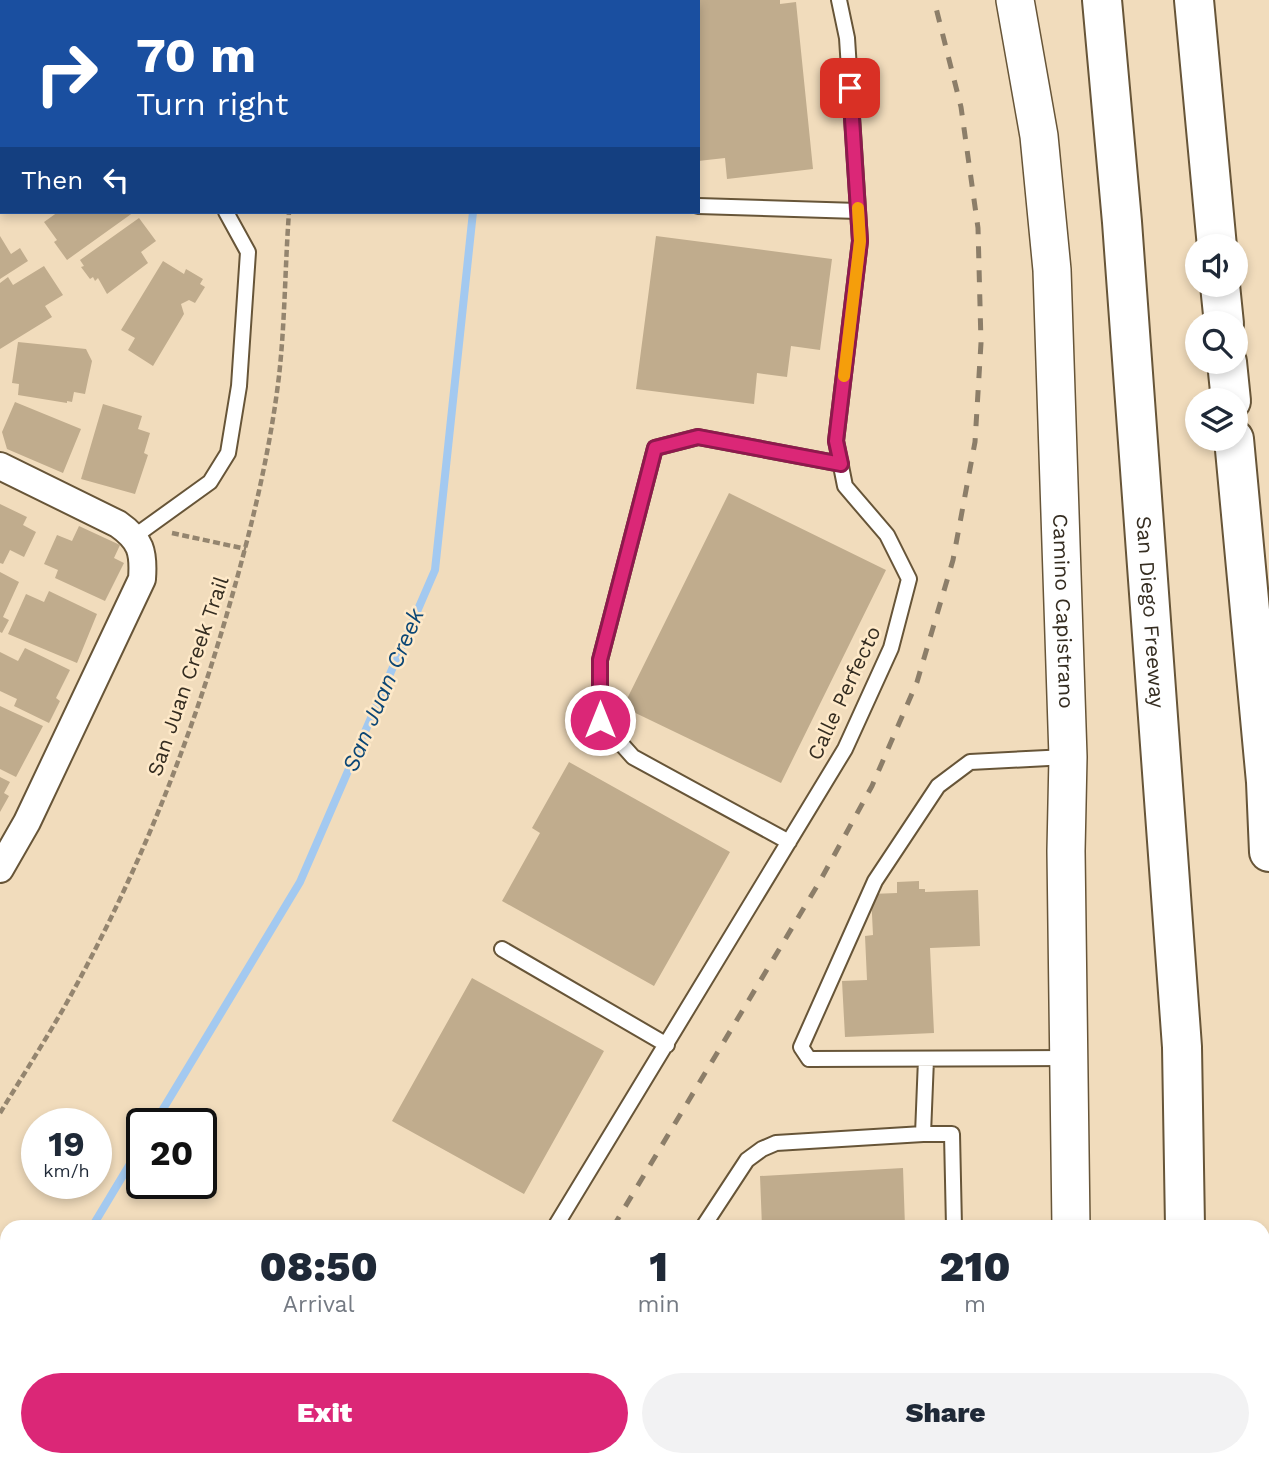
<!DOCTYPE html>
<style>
:root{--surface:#fff;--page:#f2f2f3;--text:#1f2937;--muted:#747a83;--accent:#db2777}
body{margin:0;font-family:"Work Sans",sans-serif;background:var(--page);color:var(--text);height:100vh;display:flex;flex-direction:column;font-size:26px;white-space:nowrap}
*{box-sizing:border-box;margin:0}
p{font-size:23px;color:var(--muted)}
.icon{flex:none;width:38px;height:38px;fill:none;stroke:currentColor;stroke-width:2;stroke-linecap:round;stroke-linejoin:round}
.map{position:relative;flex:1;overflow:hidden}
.sheet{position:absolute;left:0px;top:1220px;width:1270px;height:247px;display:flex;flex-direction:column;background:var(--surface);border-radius:21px 21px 0 0;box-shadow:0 4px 10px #0003}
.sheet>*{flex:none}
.hud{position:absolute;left:0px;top:0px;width:700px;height:214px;box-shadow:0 4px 10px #0003;background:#1a4fa0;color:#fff;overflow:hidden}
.controls{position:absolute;left:1185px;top:234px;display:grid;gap:14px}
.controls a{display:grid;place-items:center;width:63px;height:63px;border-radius:50%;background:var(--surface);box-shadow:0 4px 10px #0003;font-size:35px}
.speed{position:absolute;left:21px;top:1108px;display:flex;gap:14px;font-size:35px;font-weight:700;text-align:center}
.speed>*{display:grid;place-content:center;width:91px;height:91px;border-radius:50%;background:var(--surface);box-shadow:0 4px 10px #0003;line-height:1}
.speed small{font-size:18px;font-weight:400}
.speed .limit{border:4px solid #111;border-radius:10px;background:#fff;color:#111}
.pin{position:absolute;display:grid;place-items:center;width:60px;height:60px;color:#fff;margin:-30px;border-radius:14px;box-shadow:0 4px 10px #0006}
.me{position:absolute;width:77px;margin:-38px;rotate:0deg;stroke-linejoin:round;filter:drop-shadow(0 0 5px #0008)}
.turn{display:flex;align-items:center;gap:24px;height:147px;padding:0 21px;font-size:32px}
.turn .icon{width:91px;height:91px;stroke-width:2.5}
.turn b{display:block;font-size:49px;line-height:60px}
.then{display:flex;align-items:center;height:66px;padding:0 21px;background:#0003;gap:14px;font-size:26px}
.eta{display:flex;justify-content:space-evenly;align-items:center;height:119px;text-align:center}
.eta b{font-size:42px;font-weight:800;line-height:49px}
.cta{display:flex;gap:14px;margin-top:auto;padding:14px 21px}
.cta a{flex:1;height:80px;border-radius:42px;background:var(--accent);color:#fff;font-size:28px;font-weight:800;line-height:80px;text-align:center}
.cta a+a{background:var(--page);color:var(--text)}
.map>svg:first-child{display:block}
</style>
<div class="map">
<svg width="1269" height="1466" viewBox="0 0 1269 1466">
<rect width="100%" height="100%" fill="#f1dcbc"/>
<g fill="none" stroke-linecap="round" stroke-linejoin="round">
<path stroke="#a3c9f0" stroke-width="8" d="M447 0 448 2
M154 1124 300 882 435 570 473 212
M92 1227 142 1144
M0 1379 7 1367"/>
</g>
<path fill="#c0ac8d" d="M698 0H780V4L796 2 813 169 727 179 725 158 698 161Z
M58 212H134L67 260 54 242 57 240 44 222Z
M139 218 156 241 141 252 148 263 107 294 98 278 95 281 93 277 90 279 81 267 84 266 80 260Z
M0 236 11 254 20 248 28 261 0 279Z
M656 236 832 259 820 350 791 346 787 377 757 373 754 404 636 389Z
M163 261 184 274 186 269 203 279 200 284 205 287 195 303 189 300 181 304 184 314 153 366 128 350 135 338 121 330Z
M44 266 63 295 45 306 52 317 0 349V283L8 277 13 285Z
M18 342 86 349 92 361 85 394 74 392 72 402 67 401V403L18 395 19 384 12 383Z
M15 402 81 429 63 473 7 449 2 432Z
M103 404 142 416 138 429 150 433 144 453 148 455 135 494 81 479Z
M729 493 886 570 781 783 623 707Z
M0 504 27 517 23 525 36 532 24 557 10 550 3 564 0 563Z
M79 526 120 545 114 558 124 563 105 601 55 578 58 570 44 564 57 535 72 541Z
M0 572 19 582 3 617 9 620 2 633 0 632Z
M49 591 97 614 77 663 8 634 26 594 44 602Z
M25 648 70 670 56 698 60 701 49 723 14 706 17 699 0 691V652L18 661Z
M0 706 43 726 16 777 0 769Z
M569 762 730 852 654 986 502 901 540 833 532 828Z
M0 777 10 782 4 793 9 796 0 812Z
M919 881V889H925V892L978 890 980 946 930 948 934 1033 845 1037 842 981 867 980 865 936 873 935 871 894 897 893V882Z
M472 978 604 1051 524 1194 392 1121Z
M903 1168 905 1227H762L760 1176Z
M829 1460H931V1466H829Z"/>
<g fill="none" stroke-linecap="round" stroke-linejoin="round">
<g stroke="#675538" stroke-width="18">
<path id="service" d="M698 206 858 211
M135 536 210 482 228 453 239 386 248 252 226 212
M1067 757 970 762 938 786 875 881 801 1047 809 1059 1068 1058
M789 842 633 757 600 720V660L655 448 698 437 841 464
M502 949 667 1045
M926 1059 923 1134H952L954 1227
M555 1227 845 749 891 648 909 579 887 535 845 486 836 441 860 241 847 38 839 0
M703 1227 747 1160 762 1149 776 1143 923 1134
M339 1460 350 1466
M204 1466 208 1460
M426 1466 429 1460
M568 1466 571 1460
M983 1466 984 1460"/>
</g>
<g stroke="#675538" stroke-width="30">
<path id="minor" d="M236 0V2
M0 466 118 524C141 540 144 552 142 579L27 822 0 869"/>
</g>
<g stroke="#675538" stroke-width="40">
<g id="secondary">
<path id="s1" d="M1015 0 1039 136 1052 270 1068 757 1066 851 1071 1227"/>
<path d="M1075 1460V1466"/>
</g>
</g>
<g stroke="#675538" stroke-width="42">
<g id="motorway">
<path id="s2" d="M1102 0 1122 222 1182 1047 1185 1227"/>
<path d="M1194 0 1217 247"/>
<path d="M1220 285 1224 324"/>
<path d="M1227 362 1231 401"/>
<path d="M1234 439 1266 782 1269 852"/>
<path d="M1189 1460 1190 1466"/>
</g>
</g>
<path stroke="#94856f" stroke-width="4.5" stroke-dasharray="7 3.5" stroke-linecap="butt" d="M283 0 284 2
M172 533 246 549
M0 1113C22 1077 45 1041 66 1004 133 884 185 756 224 624 248 542 269 460 279 376 285 322 285 266 289 212"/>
<use href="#service" stroke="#fff" stroke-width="14"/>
<use href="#minor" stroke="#fff" stroke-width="26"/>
<use href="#secondary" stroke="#fff" stroke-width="37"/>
<use href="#motorway" stroke="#fff" stroke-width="38"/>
<path stroke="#8c7e69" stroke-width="5" stroke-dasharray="12 12" stroke-linecap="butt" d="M613 1227 820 881 872 786 917 682 953 560 975 442 981 343 978 228 961 107 934 0
M483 1466 486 1460"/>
</g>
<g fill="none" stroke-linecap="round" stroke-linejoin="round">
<g stroke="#8e194d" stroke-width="18">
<path id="route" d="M600 720V660L655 448 698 437 841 464 836 441 860 241 850 88"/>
</g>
<use href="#route" stroke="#db2777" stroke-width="12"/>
<path stroke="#f59e0b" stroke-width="12" d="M844 376 860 241 858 208"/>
</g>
<g text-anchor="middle" stroke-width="5" stroke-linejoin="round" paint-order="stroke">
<g font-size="21" fill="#352d21" stroke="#fee9c9">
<text dy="7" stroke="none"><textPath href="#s1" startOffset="614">Camino Capistrano</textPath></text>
<text dy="7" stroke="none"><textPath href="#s2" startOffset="614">San Diego Freeway</textPath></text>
<text transform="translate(188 676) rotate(-71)" y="7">San Juan Creek Trail</text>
<text transform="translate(844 693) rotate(-65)" y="7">Calle Perfecto</text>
</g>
<g font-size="23" font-style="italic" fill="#0b4675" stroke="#fee9c9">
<text transform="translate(383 690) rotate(-67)" y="8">San Juan Creek</text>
</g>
</g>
</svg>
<div class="controls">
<a><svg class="icon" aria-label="sound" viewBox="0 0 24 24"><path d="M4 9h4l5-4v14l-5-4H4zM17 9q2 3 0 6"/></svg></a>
<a><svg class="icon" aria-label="search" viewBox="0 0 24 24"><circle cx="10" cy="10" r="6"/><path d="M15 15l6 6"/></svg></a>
<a><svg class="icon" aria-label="layers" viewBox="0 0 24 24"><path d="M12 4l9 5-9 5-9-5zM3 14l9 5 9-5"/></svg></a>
</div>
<div class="speed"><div>19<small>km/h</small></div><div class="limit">20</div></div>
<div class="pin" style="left:850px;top:88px;background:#d93025"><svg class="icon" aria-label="arrive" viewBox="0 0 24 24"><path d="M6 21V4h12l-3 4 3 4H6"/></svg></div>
<svg class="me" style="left:600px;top:720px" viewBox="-20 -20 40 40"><circle r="17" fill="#db2777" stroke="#fff" stroke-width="3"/><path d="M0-11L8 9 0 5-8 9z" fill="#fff"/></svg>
<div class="hud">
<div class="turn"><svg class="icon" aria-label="right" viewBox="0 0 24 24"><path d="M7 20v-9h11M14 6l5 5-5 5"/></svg><div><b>70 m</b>Turn right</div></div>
<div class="then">Then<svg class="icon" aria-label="left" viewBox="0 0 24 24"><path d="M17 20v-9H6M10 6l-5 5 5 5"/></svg></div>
</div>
<section class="sheet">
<div class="eta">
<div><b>08:50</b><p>Arrival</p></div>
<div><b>1</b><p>min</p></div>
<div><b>210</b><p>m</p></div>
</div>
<div class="cta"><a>Exit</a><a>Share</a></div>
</section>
</div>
